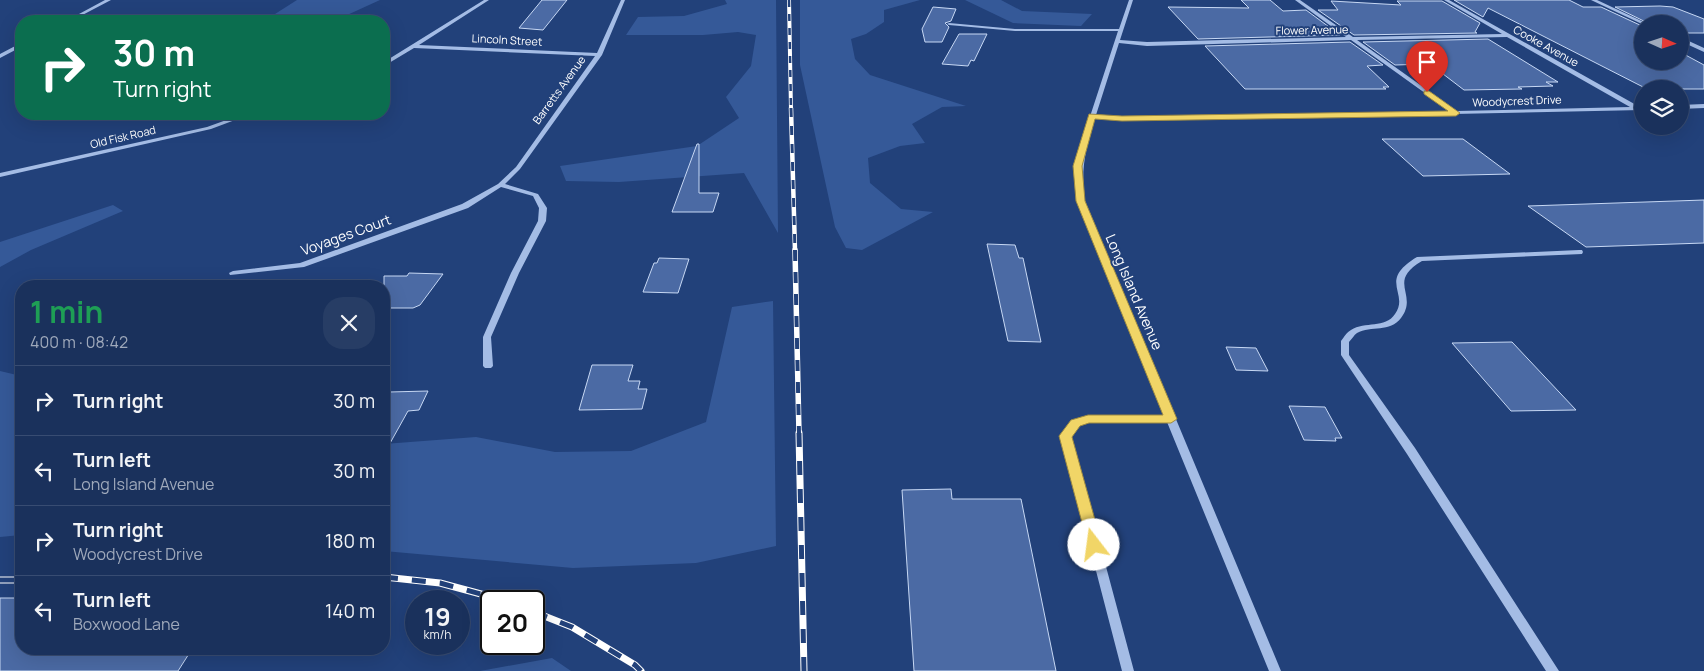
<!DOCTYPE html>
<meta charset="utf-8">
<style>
:root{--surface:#1a315c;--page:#273d65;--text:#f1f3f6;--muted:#9fa9bb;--line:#384c72}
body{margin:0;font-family:Manrope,sans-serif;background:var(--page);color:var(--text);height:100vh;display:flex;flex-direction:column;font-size:19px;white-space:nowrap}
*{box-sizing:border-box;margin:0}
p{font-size:16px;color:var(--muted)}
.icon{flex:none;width:28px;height:28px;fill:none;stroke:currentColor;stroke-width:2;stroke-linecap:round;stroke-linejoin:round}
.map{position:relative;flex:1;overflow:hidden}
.drawer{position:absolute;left:15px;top:280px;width:375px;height:375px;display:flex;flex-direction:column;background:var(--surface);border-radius:20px;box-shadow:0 5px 20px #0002,0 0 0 1px var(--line)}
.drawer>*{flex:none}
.banner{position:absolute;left:15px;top:15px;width:375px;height:105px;border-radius:20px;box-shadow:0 5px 20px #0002,0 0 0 1px var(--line);background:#0b6e4f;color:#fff;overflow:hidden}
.needle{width:32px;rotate:93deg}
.controls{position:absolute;left:1634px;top:15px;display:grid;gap:10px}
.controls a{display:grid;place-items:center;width:55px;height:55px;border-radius:50%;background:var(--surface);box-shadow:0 5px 20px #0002,0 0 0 1px var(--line);font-size:25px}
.speed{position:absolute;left:405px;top:590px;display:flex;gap:10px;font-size:25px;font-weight:700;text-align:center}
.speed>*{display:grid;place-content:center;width:65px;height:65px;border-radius:50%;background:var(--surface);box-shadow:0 5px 20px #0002,0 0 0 1px var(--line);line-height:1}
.speed small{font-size:12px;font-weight:400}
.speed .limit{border:2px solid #111;border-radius:8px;background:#fff;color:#111}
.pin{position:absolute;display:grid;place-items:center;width:42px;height:42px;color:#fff;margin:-51px -21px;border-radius:50% 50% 50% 0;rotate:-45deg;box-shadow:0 0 5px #0007}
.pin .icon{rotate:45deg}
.me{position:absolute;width:55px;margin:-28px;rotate:345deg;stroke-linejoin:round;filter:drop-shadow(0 0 4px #0008)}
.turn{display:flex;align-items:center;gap:18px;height:105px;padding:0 15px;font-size:22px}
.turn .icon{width:65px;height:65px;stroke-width:2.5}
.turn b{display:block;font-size:35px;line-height:42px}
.round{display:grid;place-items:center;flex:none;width:52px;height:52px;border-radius:20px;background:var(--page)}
.overview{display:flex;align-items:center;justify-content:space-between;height:85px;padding:0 15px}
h1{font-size:30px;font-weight:700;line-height:38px;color:#1e9e55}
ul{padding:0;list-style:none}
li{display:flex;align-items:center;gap:15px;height:70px;padding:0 15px;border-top:1px solid var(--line)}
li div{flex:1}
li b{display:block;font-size:19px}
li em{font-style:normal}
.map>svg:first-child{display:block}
</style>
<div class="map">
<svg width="1704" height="671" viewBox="0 0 1704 671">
<rect width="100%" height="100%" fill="#22417a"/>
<path fill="#355998" d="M297 0H380L334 21H264Z
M725 0H776L778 233 744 173 619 182 566 181 560 166 697 146 739 118 726 97 751 66 756 35 738 32 703 35H626L638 17 684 16 727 4Z
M800 0H920L884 10V22L866 34 851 39 855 59 870 75 966 106 942 107 912 124 925 143 900 146 868 158 870 183 901 209 933 212 862 250 846 248 835 227 800 65Z
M965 0H1001L1022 11 1092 14 1081 26 1013 23Z
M113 205 123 211 31 250 0 267V242Z
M773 301 776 546 696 563 573 568 384 551V444L476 437 555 452 631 451 706 422 732 307Z
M0 371 21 376V535L0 537Z
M552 658 571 671H480Z"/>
<path fill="#4b6aa4" stroke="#c7d8f4" d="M542 0H567L543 30 519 28Z
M1241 0H1270L1283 11 1306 10 1340 35 1198 39 1168 7 1249 8Z
M1454 0H1569L1583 7H1601L1642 26V61H1680V52L1704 65V89H1647L1488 8 1483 17Z
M1331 1 1401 5 1397 1H1442L1480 23 1475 32 1477 33 1354 35 1318 10H1338Z
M1660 6 1673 7 1704 19V33H1680V24H1650L1615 7Z
M933 7 956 9 951 21 945 23 949 27 942 42H925L922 29Z
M959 34H987L974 61 971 60 968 66 942 64Z
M1488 39 1558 82H1546L1553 86 1518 87 1522 89 1464 90 1430 64 1395 65 1363 42Z
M1350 42 1383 65 1367 66 1389 87H1383L1386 89H1245L1205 46Z
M1382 139H1463L1510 174 1423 176Z
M697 144H699V193H719L713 212H672Z
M1704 200V243L1586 247 1528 206Z
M987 244 1015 245 1019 258H1023L1041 342 1008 341Z
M659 258 689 259 678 293 643 292 654 263H657Z
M409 273 443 274 420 305 413 308H384V276H407Z
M1512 342 1576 410 1511 411 1452 343Z
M1226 347 1256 348 1268 371 1236 370Z
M592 365H633L628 381H640L638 389H647L642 409 579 410Z
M428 391 419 410 408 411 384 454V401L389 392Z
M1289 406 1325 407 1342 438H1335L1336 441 1304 440Z
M951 489 952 499H1021L1056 671H914L902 490Z
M0 598H21V649H192L178 671H0Z"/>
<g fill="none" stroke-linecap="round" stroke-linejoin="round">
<path fill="#a4bce5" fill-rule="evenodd" d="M105 0H111L71 21H66Z
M484 0H489L419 45 597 53 621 0H625L602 55 520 169 505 184 538 194 547 208 546 221 519 273 491 337 493 366 491 368H485L483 366V337L511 273 538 221 539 208 533 196 501 187 468 208 304 267 230 275 229 273 233 271 300 263 462 204 498 184 516 167 595 56 414 48 384 66V62Z
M1129 0H1133L1120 40 1147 42 1346 37 1295 0H1300L1353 37 1502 34 1444 0H1449L1638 106H1642V110L1122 121 1095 118C1086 146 1080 171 1085 201L1281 671H1269L1167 422H1089L1079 425 1071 436 1134 671H1122L1061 436 1073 421 1088 416H1165L1077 201 1075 178 1080 147 1118 31H1015L949 25 947 24 949 23 1015 29H1119ZM1507 37 1630 107 1457 111 1357 40ZM1351 40 1450 111 1122 117 1096 115 1119 43 1147 46Z
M1591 0H1597L1648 24H1642Z
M1680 37 1704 48V52L1680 41Z
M19 44H21V47L0 58V54Z
M1704 104V108L1680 109V105Z
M243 114H251L211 129 0 177V173L207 127Z
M1579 250H1582L1583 252 1582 254 1422 261C1386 282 1419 294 1401 318 1390 333 1371 325 1357 333 1354 335 1352 339 1349 342V355L1415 448 1559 671H1546L1407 454 1341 355V341C1344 337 1347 332 1351 330 1365 321 1385 329 1395 314 1410 293 1377 281 1417 257Z"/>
<g stroke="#fff" stroke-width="4">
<path id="rail-far3" d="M789 0 791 110"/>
</g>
<g stroke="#fff" stroke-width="4.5">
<path id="rail-far2" d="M791 108 795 251"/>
</g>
<g stroke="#fff" stroke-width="5.5">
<path id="rail-far1" d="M795 250 799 434"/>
</g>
<g stroke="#fff" stroke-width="7">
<path id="rail" d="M799 433 804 671
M384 577 440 583 507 601
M0 580H21
M534 612 572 627 635 665 641 671"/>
</g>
<use href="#rail-far3" stroke="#22417a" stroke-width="2.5" stroke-dasharray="7" stroke-linecap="butt"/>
<use href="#rail-far2" stroke="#22417a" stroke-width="3" stroke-dasharray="9" stroke-linecap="butt"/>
<use href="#rail-far1" stroke="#22417a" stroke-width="4" stroke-dasharray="11" stroke-linecap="butt"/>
<use href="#rail" stroke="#22417a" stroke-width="5" stroke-dasharray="14" stroke-linecap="butt"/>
</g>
<path fill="#f1d567" stroke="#9d8a43" d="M1424 91H1429L1460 113 1456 116 1122 121 1095 119 1082 166 1085 201 1177 419 1171 423H1089L1080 426 1072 437 1102 545 1100 549 1094 550 1089 549 1059 436 1071 420 1088 415H1163L1076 201 1073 166 1089 114 1122 116 1448 111 1424 94Z"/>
<g text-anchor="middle" stroke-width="4" stroke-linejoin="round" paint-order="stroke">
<g font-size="11" fill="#fff" stroke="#22417a">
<text transform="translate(1312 30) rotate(-1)" y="4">Flower Avenue</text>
<text transform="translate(507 40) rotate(3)" y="4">Lincoln Street</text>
<text transform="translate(1546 46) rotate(29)" y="4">Cooke Avenue</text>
<text transform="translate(559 90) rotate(-54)" y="4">Barretts Avenue</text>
<text transform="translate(1517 101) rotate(-2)" y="4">Woodycrest Drive</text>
<text transform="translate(123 137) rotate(-13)" y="4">Old Fisk Road</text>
</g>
<g font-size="14" fill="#fff" stroke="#22417a">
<text transform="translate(346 235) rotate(-20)" y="5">Voyages Court</text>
<text transform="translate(1134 292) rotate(67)" y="5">Long Island Avenue</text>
</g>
</g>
</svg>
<div class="controls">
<a><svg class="needle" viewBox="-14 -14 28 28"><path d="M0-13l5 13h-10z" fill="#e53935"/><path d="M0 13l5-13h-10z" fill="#9fa9bb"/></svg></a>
<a><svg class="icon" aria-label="layers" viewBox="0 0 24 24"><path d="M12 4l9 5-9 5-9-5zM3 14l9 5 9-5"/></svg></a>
</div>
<div class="speed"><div>19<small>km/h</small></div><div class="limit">20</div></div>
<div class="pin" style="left:1427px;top:92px;background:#d93025"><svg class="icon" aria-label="arrive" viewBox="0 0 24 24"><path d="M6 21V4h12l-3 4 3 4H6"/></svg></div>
<svg class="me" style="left:1094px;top:545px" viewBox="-20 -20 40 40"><circle r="19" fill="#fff"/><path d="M0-13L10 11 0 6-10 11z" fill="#f1d567"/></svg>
<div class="banner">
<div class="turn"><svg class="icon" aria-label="right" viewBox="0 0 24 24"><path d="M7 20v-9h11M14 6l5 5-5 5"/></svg><div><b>30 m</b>Turn right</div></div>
</div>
<section class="drawer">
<div class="overview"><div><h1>1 min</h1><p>400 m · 08:42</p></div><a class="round"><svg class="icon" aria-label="close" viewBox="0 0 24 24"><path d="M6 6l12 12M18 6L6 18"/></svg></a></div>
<ul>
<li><svg class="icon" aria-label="right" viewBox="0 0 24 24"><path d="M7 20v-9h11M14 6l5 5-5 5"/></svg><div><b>Turn right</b></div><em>30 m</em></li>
<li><svg class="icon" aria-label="left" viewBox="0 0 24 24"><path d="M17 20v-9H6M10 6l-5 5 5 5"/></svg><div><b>Turn left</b><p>Long Island Avenue</p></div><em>30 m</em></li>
<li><svg class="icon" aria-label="right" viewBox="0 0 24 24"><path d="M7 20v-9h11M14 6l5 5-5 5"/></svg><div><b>Turn right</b><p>Woodycrest Drive</p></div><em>180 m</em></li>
<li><svg class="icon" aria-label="left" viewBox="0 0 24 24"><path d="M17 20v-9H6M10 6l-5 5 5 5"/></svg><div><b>Turn left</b><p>Boxwood Lane</p></div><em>140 m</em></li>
</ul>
</section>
</div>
